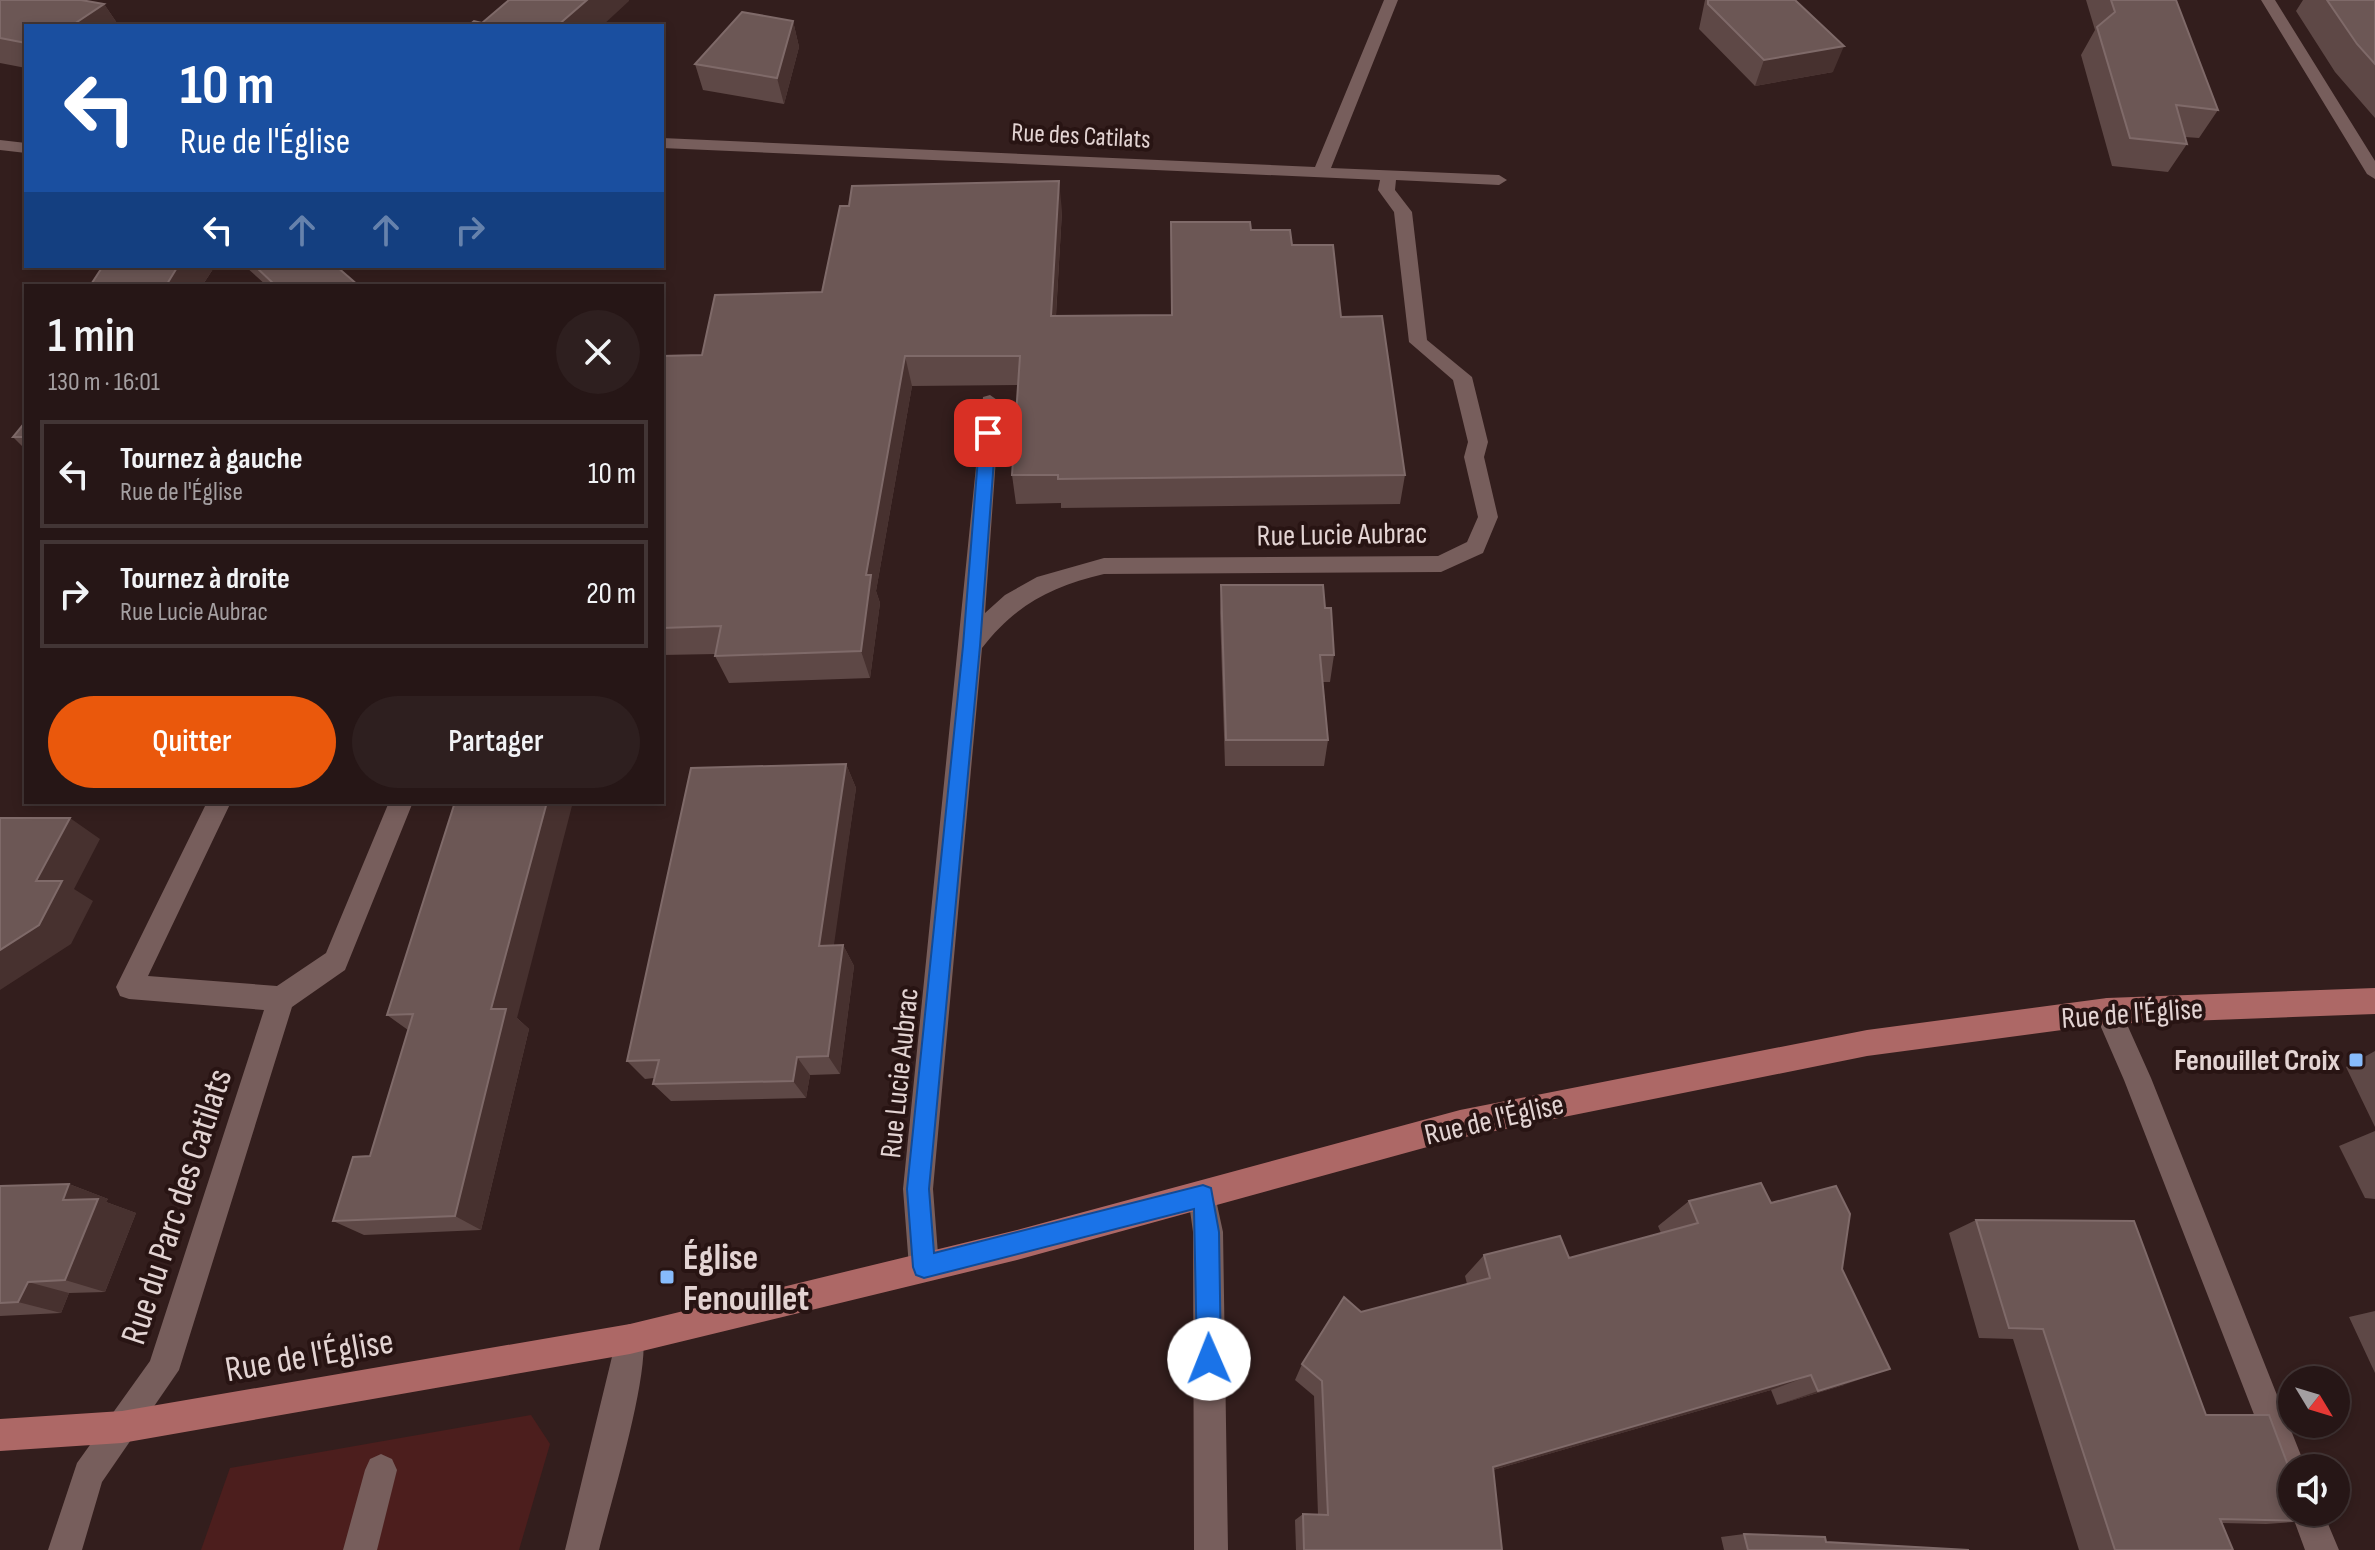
<!DOCTYPE html>
<html lang="fr">
<meta charset="utf-8">
<style>
:root{--surface:#261616;--page:#2e1f1f;--text:#f1f3f6;--muted:#a49fa1;--line:#423535;--accent:#ea580c}
body{margin:0;font-family:"Sofia Sans Condensed",sans-serif;background:var(--page);color:var(--text);height:100vh;display:flex;flex-direction:column;font-size:30px;white-space:nowrap}
*{box-sizing:border-box;margin:0}
p{font-size:26px;color:var(--muted)}
.icon{flex:none;width:44px;height:44px;fill:none;stroke:currentColor;stroke-width:2;stroke-linecap:round;stroke-linejoin:round}
.map{position:relative;flex:1;overflow:hidden}
.side{position:absolute;left:24px;top:284px;width:640px;height:520px;display:flex;flex-direction:column;background:var(--surface);border-radius:0px;box-shadow:0 4px 12px #0003,0 0 0 2px var(--line)}
.side>*{flex:none}
.guide{position:absolute;left:24px;top:24px;width:640px;height:244px;border-radius:0px;box-shadow:0 4px 12px #0003,0 0 0 2px var(--line);background:#1a4fa0;color:#fff;overflow:hidden}
.needle{width:52px;rotate:128deg}
.tools{position:absolute;left:2278px;top:1366px;display:grid;gap:16px}
.tools a{display:grid;place-items:center;width:72px;height:72px;border-radius:50%;background:var(--surface);box-shadow:0 4px 12px #0003,0 0 0 2px var(--line);font-size:40px}
.pin{position:absolute;display:grid;place-items:center;width:68px;height:68px;color:#fff;margin:-34px;border-radius:16px;box-shadow:0 4px 12px #0006}
.me{position:absolute;width:88px;margin:-44px;rotate:359deg;stroke-linejoin:round;filter:drop-shadow(0 0 6px #0008)}
.turn{display:flex;align-items:center;gap:28px;height:168px;padding:0 24px;font-size:36px}
.turn .icon{width:104px;height:104px;stroke-width:2.5}
.turn b{display:block;font-size:56px;line-height:68px}
.lanes{display:flex;align-items:center;height:76px;padding:0 24px;background:#0003;justify-content:center;gap:40px;direction:ltr}
.lanes .off{opacity:.35}
.round{display:grid;place-items:center;flex:none;width:84px;height:84px;border-radius:42px;background:var(--page)}
.head{display:flex;align-items:center;justify-content:space-between;height:136px;padding:0 24px}
h1{font-size:48px;font-weight:600;line-height:60px}
.cta{display:flex;gap:16px;margin-top:auto;padding:16px 24px}
.cta a{flex:1;height:92px;border-radius:48px;background:var(--accent);color:#fff;font-size:32px;font-weight:600;line-height:92px;text-align:center}
.cta a+a{background:var(--page);color:var(--text)}
ul{padding:0;list-style:none}
li{display:flex;align-items:center;gap:24px;height:108px;margin:0 16px 12px;padding:0 8px;border:4px solid var(--line);border-radius:0px}
li div{flex:1}
li b{display:block;font-size:30px}
li em{font-style:normal}
.map>svg:first-child{display:block}
</style>
<div class="map">
<svg width="2375" height="1550" viewBox="0 0 2375 1550">
<rect width="100%" height="100%" fill="#331e1d"/>
<path fill="#4c1e1d" d="M531 1415 550 1444 519 1550H201L230 1468Z"/>
<g fill="none" stroke-linecap="round" stroke-linejoin="round">
<path fill="#775e5c" fill-rule="evenodd" d="M1384 0H1398L1331 168 1499 175 1507 180 1499 185 1396 180 1395 190 1412 212 1427 340 1472 377 1488 442 1484 457 1498 517 1483 553 1441 572 1104 574C1052 586 1015 605 982 648L933 1189 939 1267 935 1278 924 1282 913 1278 909 1267 903 1189 983 397 990 395 1000 402 985 613 1005 595 1037 577 1104 558 1438 556 1467 542 1478 517 1464 457 1468 442 1453 380 1409 342 1394 212 1378 190 1380 180 662 148V138L1315 167Z
M2261 0H2275L2375 161V179L2367 174Z
M0 140 26 143V153L0 150Z
M207 802H231L148 976 277 986 326 953 389 802H413L345 970 292 1007 179 1370 102 1482 82 1550H48L77 1463 150 1361 264 1010 129 999 120 996 116 987Z
M2107 998 2117 1002 2151 1078 2306 1468H2292V1489L2281 1484 2124 1080 2094 1011 2097 1002Z
M1203 1181 1213 1186 1223 1232 1228 1550H1194L1193 1232 1188 1196 1193 1186Z
M630 1324 641 1328C655 1361 609 1508 599 1550H565L619 1328Z
M381 1454 392 1459 397 1470 377 1550H343L365 1470 370 1459Z
M2292 1508V1512H2323L2339 1550H2305L2291 1512Z"/>
<path fill="#ad6866" fill-rule="evenodd" d="M2375 988V1014L2107 1024 1867 1056 1460 1138 1017 1260 630 1354 122 1443 0 1451V1419L122 1411 630 1324 1017 1230 1460 1110 1867 1030 2107 998Z"/>
</g>
<path fill="#5e4846" d="M0 0 104 4 119 26H26V68L0 63Z
M1705 0H1795L1833 72 1755 86 1699 29Z
M2086 0H2176L2218 110 2199 138 2185 137 2187 144 2168 172 2112 166 2081 55 2095 30Z
M2303 0H2375V118L2335 72 2296 11Z
M793 21 799 47 784 104 703 90 695 64Z
M1062 211 1056 316 1172 315 1251 230 1292 245 1341 317 1405 475 1400 504 1061 508V503L1016 504 1012 475 1018 385 912 386 876 591 880 603 870 678 729 683 715 656 716 654 662 655V356L702 355 822 292Z
M103 266H215L202 286H90Z
M245 266H336L359 286H267Z
M26 421V450L13 437Z
M1221 585 1325 608 1334 655 1330 682H1323L1328 740 1324 766H1225L1220 613Z
M846 764 856 788 833 946 843 945 854 966 840 1074 810 1075 806 1098 671 1101 653 1084 654 1078 645 1079 627 1061Z
M455 802 517 1018 529 1029 481 1230 364 1235 333 1221 370 1156 408 1030 387 1015Z
M2375 1051V1127L2346 1067Z
M2375 1131V1199L2365 1198 2339 1146Z
M69 1184 108 1199 106 1202 136 1213 105 1292 69 1293 61 1313 0 1316V1186Z
M1689 1201 1771 1203 1842 1269 1844 1385 1777 1405 1771 1390 1493 1470 1502 1550H1296L1295 1520 1303 1514 1318 1515 1314 1396 1295 1380 1302 1364 1361 1312 1467 1284 1465 1276 1484 1255 1569 1258 1661 1233 1658 1226Z
M1976 1220 2206 1415 2309 1521 2266 1524 2222 1523 2233 1550H2079L2013 1339 1979 1338 1949 1233Z
M2375 1311V1373L2349 1317Z
M1744 1534 1826 1542 1969 1550H1724L1721 1537Z"/>
<path fill="#47312f" d="M587 0H629V1L602 26H557Z
M104 4 119 26H71Z
M793 21 799 47 784 104 777 78Z
M1844 46 1833 72 1755 86 1764 60Z
M1059 181 1062 211 1054 346 1051 316Z
M178 266H215L202 286H168L167 284Z
M905 356 912 386 876 591 880 603 870 678 861 651 866 575Z
M846 764 856 788 831 966 819 946Z
M547 802H573L517 1018 529 1029 481 1230 455 1216 491 1009Z
M70 818 100 839 74 889 93 901 71 944 0 990V950Z
M843 945 854 966 840 1074 828 1056Z
M797 1057 810 1075 806 1098 793 1081Z
M69 1184 108 1199 106 1202 136 1213 105 1292 65 1280 63 1200Z
M28 1282 69 1293 61 1313 18 1302Z
M1890 1369 1844 1385 1777 1405 1818 1391Z
M1811 1375 1771 1390 1472 1476 1493 1467Z"/>
<path fill="#6c5755" stroke="#7f6a69" stroke-width="2" d="M0 0H81L104 4 71 26H26V43L0 38Z
M509 0H587L557 26H468L474 21 482 23Z
M1708 0H1795L1844 46 1764 60 1708 4Z
M2111 0H2176L2218 110 2176 105 2187 144 2130 138 2097 27 2115 12Z
M2327 0H2375V64L2357 44Z
M742 12 793 21 777 78 695 64Z
M1059 181 1051 316 1172 315 1171 222H1250L1251 230H1290L1292 245H1333L1341 317 1382 316 1405 475 1058 479V475H1012L1020 356H905L866 575H871L861 651 715 656 721 626 662 628V356L702 355 715 295 822 292 840 206H849L852 186Z
M103 266H178L167 284 90 286Z
M255 266H336L359 286H276Z
M26 421V437H13Z
M1221 585H1323L1325 608H1331L1334 655H1320L1328 740H1226Z
M846 764 819 946 843 945 828 1056 797 1057 793 1081 653 1084 659 1060 627 1061 691 768Z
M455 802H547L491 1009H506L455 1216 333 1221 353 1157 370 1156 413 1014 387 1015Z
M0 818H70L36 881H62L39 925 0 950Z
M1761 1183 1771 1203 1836 1186 1850 1214 1842 1269 1890 1369 1818 1391 1811 1375 1493 1467 1502 1550H1304L1303 1514 1328 1515 1322 1381 1302 1364 1344 1297 1361 1312 1490 1278 1484 1255 1560 1236 1569 1258 1698 1223 1689 1201Z
M69 1184 63 1200 98 1199 65 1280 28 1282 18 1302 0 1303V1186Z
M1976 1220 2134 1221 2206 1415H2269L2292 1476V1512H2306L2309 1521 2220 1519 2233 1550H2115L2043 1329 2009 1328Z
M1744 1534 1825 1537 1826 1542 1969 1550H1748Z"/>
<path fill="#1a73e8" stroke="#114b97" stroke-width="2" d="M988 427 996 433 980 646 929 1189 934 1253 1203 1185 1211 1188 1219 1232 1221 1359 1218 1368 1209 1371 1201 1368 1197 1359 1194 1209 924 1278 916 1275 913 1267 907 1189 963 646 980 433Z"/>
<g fill="#87bbfb" stroke="#281413" stroke-width="3">
<rect x="2348" y="1052" width="16" height="16" rx="4"/>
<rect x="659" y="1269" width="16" height="16" rx="4"/>
</g>
<g text-anchor="middle" stroke-width="8" stroke-linejoin="round" paint-order="stroke">
<g font-size="26" fill="#e3d4d3" stroke="#281413">
<text transform="translate(1081 135) rotate(3)" y="9">Rue des Catilats</text>
</g>
<g font-size="30" fill="#e3d4d3" stroke="#281413">
<text transform="translate(1342 534) rotate(-1)" y="10">Rue Lucie Aubrac</text>
<text transform="translate(2132 1013) rotate(-4)" y="10">Rue de l'Église</text>
<text transform="translate(899 1073) rotate(-84)" y="10">Rue Lucie Aubrac</text>
<text transform="translate(1494 1119) rotate(-13)" y="10">Rue de l'Église</text>
</g>
<g font-size="30" font-weight="bold" fill="#e3d4d3" stroke="#281413" text-anchor="end">
<text x="2340" y="1070">Fenouillet Croix</text>
</g>
<g font-size="36" fill="#e3d4d3" stroke="#281413">
<text transform="translate(175 1206) rotate(-72)" y="13">Rue du Parc des Catilats</text>
<text transform="translate(309 1354) rotate(-10)" y="13">Rue de l'Église</text>
</g>
<g font-size="36" font-weight="bold" fill="#e3d4d3" stroke="#281413" text-anchor="start">
<text x="683" y="1269">Église<tspan x="683" dy="41">Fenouillet</tspan></text>
</g>
</g>
</svg>
<div class="tools">
<a><svg class="needle" viewBox="-14 -14 28 28"><path d="M0-13l5 13h-10z" fill="#e53935"/><path d="M0 13l5-13h-10z" fill="#a49fa1"/></svg></a>
<a><svg class="icon" aria-label="sound" viewBox="0 0 24 24"><path d="M4 9h4l5-4v14l-5-4H4zM17 9q2 3 0 6"/></svg></a>
</div>
<div class="pin" style="left:988px;top:433px;background:#d93025"><svg class="icon" aria-label="arrive" viewBox="0 0 24 24"><path d="M6 21V4h12l-3 4 3 4H6"/></svg></div>
<svg class="me" style="left:1209px;top:1359px" viewBox="-20 -20 40 40"><circle r="19" fill="#fff"/><path d="M0-13L10 11 0 6-10 11z" fill="#1a73e8"/></svg>
<div class="guide">
<div class="turn"><svg class="icon" aria-label="left" viewBox="0 0 24 24"><path d="M17 20v-9H6M10 6l-5 5 5 5"/></svg><div><b>10 m</b>Rue de l'Église</div></div>
<div class="lanes"><svg class="icon" aria-label="left" viewBox="0 0 24 24"><path d="M17 20v-9H6M10 6l-5 5 5 5"/></svg><svg class="icon off" aria-label="ahead" viewBox="0 0 24 24"><path d="M12 20V5M6 11l6-6 6 6"/></svg><svg class="icon off" aria-label="ahead" viewBox="0 0 24 24"><path d="M12 20V5M6 11l6-6 6 6"/></svg><svg class="icon off" aria-label="right" viewBox="0 0 24 24"><path d="M7 20v-9h11M14 6l5 5-5 5"/></svg></div>
</div>
<section class="side">
<div class="head"><div><h1>1 min</h1><p>130 m · 16:01</p></div><a class="round"><svg class="icon" aria-label="close" viewBox="0 0 24 24"><path d="M6 6l12 12M18 6L6 18"/></svg></a></div>
<ul>
<li><svg class="icon" aria-label="left" viewBox="0 0 24 24"><path d="M17 20v-9H6M10 6l-5 5 5 5"/></svg><div><b>Tournez à gauche</b><p>Rue de l'Église</p></div><em>10 m</em></li>
<li><svg class="icon" aria-label="right" viewBox="0 0 24 24"><path d="M7 20v-9h11M14 6l5 5-5 5"/></svg><div><b>Tournez à droite</b><p>Rue Lucie Aubrac</p></div><em>20 m</em></li>
</ul>
<div class="cta"><a>Quitter</a><a>Partager</a></div>
</section>
</div>
